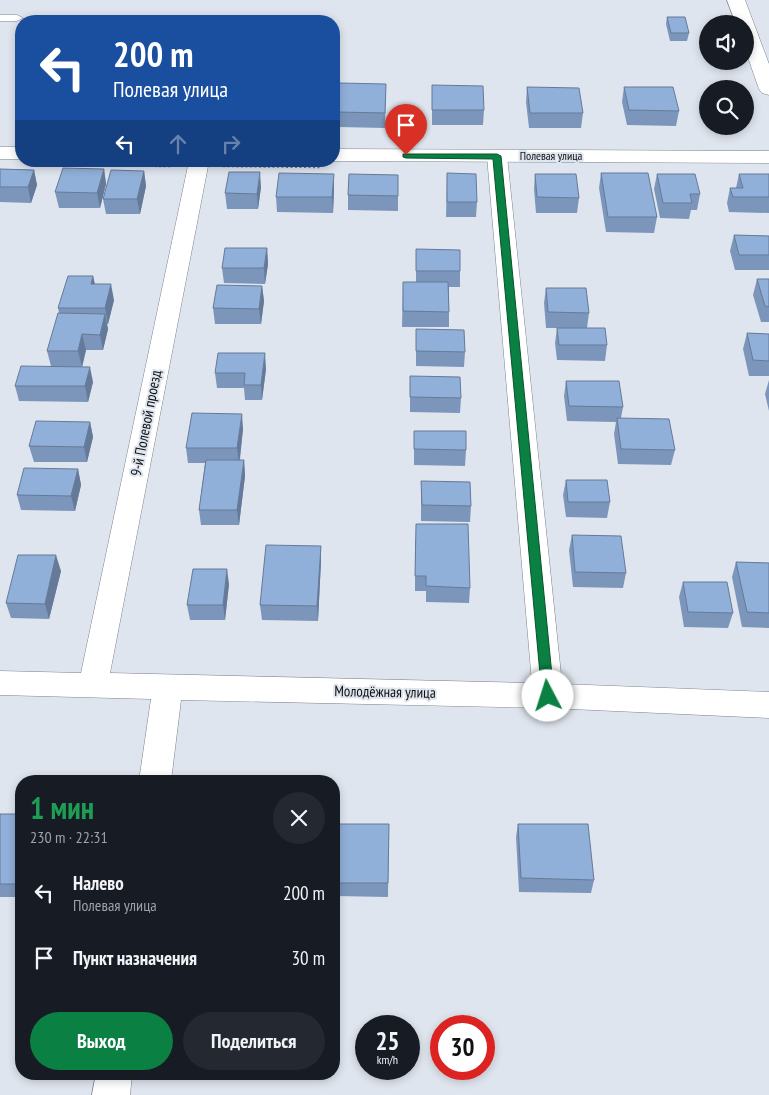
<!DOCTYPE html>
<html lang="ru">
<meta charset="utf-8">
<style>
:root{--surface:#171b24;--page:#242831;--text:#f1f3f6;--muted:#9ea1a6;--accent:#0b8043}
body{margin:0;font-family:"PT Sans Narrow",sans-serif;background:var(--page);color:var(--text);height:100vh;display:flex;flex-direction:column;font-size:19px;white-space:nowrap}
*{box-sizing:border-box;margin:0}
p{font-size:16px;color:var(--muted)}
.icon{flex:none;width:28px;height:28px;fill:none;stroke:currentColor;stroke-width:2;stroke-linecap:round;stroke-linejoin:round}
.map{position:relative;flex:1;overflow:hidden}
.details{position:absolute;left:15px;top:775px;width:325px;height:305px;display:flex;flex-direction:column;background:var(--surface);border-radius:20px;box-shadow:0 2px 8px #0003}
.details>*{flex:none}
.banner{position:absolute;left:15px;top:15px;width:325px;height:152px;border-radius:20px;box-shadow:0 2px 8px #0003;background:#1a4fa0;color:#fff;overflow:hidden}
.controls{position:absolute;left:699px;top:15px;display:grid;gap:10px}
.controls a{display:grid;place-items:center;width:55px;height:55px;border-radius:50%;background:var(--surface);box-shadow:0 2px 8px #0003;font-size:25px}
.speed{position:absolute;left:355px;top:1015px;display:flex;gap:10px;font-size:25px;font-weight:700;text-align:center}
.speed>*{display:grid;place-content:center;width:65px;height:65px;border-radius:50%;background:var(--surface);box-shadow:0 2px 8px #0003;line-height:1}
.speed small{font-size:12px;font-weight:400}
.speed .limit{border:8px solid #d22;background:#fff;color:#111}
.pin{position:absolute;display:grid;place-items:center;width:42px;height:42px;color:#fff;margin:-51px -21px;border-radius:50% 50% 50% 0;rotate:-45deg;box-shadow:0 0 5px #0007}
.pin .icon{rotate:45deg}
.me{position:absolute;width:55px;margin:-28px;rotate:355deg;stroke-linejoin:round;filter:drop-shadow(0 0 4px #0008)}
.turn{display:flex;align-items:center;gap:18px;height:105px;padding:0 15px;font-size:22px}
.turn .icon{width:65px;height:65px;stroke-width:2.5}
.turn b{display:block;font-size:35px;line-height:42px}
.lanes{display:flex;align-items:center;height:48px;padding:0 15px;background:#0003;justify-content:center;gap:25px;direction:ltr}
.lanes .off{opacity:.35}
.round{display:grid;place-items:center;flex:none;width:52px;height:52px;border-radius:26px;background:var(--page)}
.summary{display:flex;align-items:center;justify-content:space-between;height:85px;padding:0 15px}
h1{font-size:30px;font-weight:700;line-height:38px;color:#1e9e55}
.primary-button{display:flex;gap:10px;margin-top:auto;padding:10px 15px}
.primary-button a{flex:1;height:58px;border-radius:30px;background:var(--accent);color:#fff;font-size:20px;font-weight:700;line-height:58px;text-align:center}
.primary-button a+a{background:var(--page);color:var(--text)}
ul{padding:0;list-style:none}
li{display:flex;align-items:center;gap:15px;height:65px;padding:0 15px}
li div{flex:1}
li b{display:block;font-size:19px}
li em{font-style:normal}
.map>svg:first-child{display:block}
</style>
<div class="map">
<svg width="769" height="1095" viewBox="0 0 769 1095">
<rect width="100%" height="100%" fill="#dfe5ee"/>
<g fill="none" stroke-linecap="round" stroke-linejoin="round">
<g stroke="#7d838b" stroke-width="1">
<path id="service" d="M0 15H17L23 18 17 21H0Z"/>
</g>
<g stroke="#7d838b" stroke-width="1">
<path id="minor" d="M727 0H745L769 64V95L762 93 759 89 745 49V24H736Z
M497 150 504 152 507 156 562 684 769 692V718L548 708 181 700 171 781H139L151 699 0 695V671L81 673 189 161H209L110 673 532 683 487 156 490 152Z
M96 1074H132L130 1095H92Z"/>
</g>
<g stroke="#7d838b" stroke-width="1">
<path id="tertiary" d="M0 147H21V159H0Z
M334 149 769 151V163L334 161Z"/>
</g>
<path stroke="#72777c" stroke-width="2.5" stroke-dasharray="2 2.5" stroke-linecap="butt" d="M33 165 172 166
M223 166 322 167"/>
<use href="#service" fill="#fff" fill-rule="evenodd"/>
<use href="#minor" fill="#fff" fill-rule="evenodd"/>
<use href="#tertiary" fill="#fff" fill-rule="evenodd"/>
</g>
<path fill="#7c96bb" d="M667 17 689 33 687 41H670L666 24Z
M386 84 385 128 338 127 337 112Z
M432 85 484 110 483 125H432Z
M527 87 583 113 581 128H529L526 102Z
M624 87 679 111 676 126 627 125 622 102Z
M0 169 34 170 37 185 31 203 0 202Z
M104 169 106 184 100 208H59L55 192Z
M144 171 146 186 140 214H106L103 199Z
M447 173 477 202 476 217H446Z
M601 173 657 217 654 233 606 232 599 188Z
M535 174 579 198 577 213H536L534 189Z
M657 174 700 194 697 210H691L689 219 660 218 654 189Z
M739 174H769V213L729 212 727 203 730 188H736Z
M398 175V211L348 210V195Z
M261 187 258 209H227L225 193Z
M334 189 333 213 277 212 276 197Z
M734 235 769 236V270H735L730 251Z
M267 248 268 264 265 284 224 283 222 268Z
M416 249 460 271V287H449V327H402L403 282H416Z
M93 276 95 284 114 300 108 324H107L108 329 103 350H86L82 367 93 382 88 402 19 401 15 386 51 366 47 351 59 313 58 308Z
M757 279H769V322H761L753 295Z
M262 286 264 301 261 324H215L213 308Z
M546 288 589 313 587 328 607 345 605 361 557 360 555 343 557 328H546L544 303Z
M416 329 465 352 464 367 416 366Z
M747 333 769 334V376H749L743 349Z
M266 369 262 400H245L244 388H217L215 373Z
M410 376 461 398 460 413 410 412Z
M769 380V411L765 394Z
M566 381 623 407 621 418 675 450 671 465 618 464 614 434 616 422 567 421 564 396Z
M90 422 93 437 87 462H34L29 446Z
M243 429 240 460H244L245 476 239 525H201L199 510 205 463H188L186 448Z
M414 431 466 450 465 466 414 465Z
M78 469 81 485 75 511 21 510 17 495Z
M566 480 610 502 607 518 566 517 563 495Z
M421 481 471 506 470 522 421 521Z
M572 535 626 573 623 588 573 587 569 550Z
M415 539 470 588 469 603 426 602V591H415Z
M321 546V561L318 621 262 620 260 605Z
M736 562 769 563V628L742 627 732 577Z
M61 571 49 619 11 618 6 603Z
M683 582 733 613 728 628 684 627 679 597Z
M229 584 225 620H190L187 605Z
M0 814H21V897H0Z
M389 824 388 897 335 896 334 883Z
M518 824 594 880 591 893 519 892 516 837Z"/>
<path fill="#657a98" d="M104 169 106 184 100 208 97 193Z
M34 170 37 185 31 203 28 187Z
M144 171 146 186 140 214 137 199Z
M260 172 261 187 258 209 257 194Z
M334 174V189L333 213 332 197Z
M267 248 268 264 265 284 264 268Z
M93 276 96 291 91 284Z
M111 284 114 300 108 324 105 308Z
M262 286 264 301 261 324 259 309Z
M105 314 108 329 103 350 100 335Z
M82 334 86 350 82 367 78 351Z
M265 353 266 369 262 400 261 385Z
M90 367 93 382 88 402 85 386Z
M242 414 243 429 239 464 237 448Z
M90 422 93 437 87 462 84 447Z
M244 460 245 476 239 525 237 510Z
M78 469 81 485 75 511 71 496Z
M321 546V561L318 621 317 606Z
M56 555 61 571 49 619 45 604Z
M227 569 229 584 225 620 223 605Z"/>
<path fill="#90afd9" stroke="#657a98" d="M54 16H74L73 21H21V28H20L21 21H34V19L53 18Z
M667 17H685L689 33H671Z
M339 83 386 84 385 113 337 112Z
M432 85 483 86 484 110H432Z
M527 87 579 88 583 113H530Z
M624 87H673L679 111 629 110Z
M63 168 104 169 97 193 55 192Z
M0 169 34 170 28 187H0Z
M111 170 144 171 137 199H103Z
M229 172H260L257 194 225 193Z
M279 173 334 174 332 197H276Z
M447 173 476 174 477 202H447Z
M601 173H648L657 217H608Z
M349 174 398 175V196L348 195Z
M535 174H576L579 198 537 197Z
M657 174H695L700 194H690L692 203H663Z
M739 174H769V197H733L730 188H743Z
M734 235 769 236V255H739Z
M225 248H267L264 268H222Z
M416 249 460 250V271H416Z
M68 276H93L91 284H111L105 308H58Z
M757 279H769V307L765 306Z
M403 282H448L449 312 403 311Z
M217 285 262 286 259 309 213 308Z
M546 288H586L589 313 548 312Z
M58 313 105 314 100 335 82 334 78 351H47Z
M557 328H605L607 345H559Z
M416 329 464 330 465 352 416 351Z
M747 333 769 334V361L753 360Z
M218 353H265L261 385H244L245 373H215Z
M21 366 90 367 85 386H15Z
M410 376 460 377 461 398 410 397Z
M566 381H619L623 407 569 406Z
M192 413 242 414 237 448H186Z
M617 418 669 419 675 450 621 449Z
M36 421 90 422 84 447 29 446Z
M414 431H466V450L414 449Z
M206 460H244L237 510H199Z
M24 468 78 469 71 496 17 495Z
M566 480H607L610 502H568Z
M421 481 470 482 471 506 422 505Z
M416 524H468L470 588 426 586V576H415Z
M572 535 621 536 626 573 575 572Z
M266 545 321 546 317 606 260 605Z
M18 555H56L45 604 6 603Z
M736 562 769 563V613L747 612Z
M193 569H227L223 605H187Z
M683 582H727L733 613 688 612Z
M0 814H21V884H0Z
M336 824H389L388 883H334Z
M518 824H588L594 880 521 878Z"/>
<path fill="#0b8043" stroke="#07532c" d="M403 154H497L501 156 554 696 553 699 548 701 544 699 542 696 493 159 406 158 403 157Z"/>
<g text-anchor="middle" stroke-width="4" stroke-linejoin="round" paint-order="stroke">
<g font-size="12" fill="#0e1113" stroke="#dfe5ee">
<text x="551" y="160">Полевая улица</text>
</g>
<g font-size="15" fill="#0e1113" stroke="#dfe5ee">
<text transform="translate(146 423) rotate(-79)" y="5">9-й Полевой проезд</text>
<text transform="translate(385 692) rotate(1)" y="5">Молодёжная улица</text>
</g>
</g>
</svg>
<div class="controls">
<a><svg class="icon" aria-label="sound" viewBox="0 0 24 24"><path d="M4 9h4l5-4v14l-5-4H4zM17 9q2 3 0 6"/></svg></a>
<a><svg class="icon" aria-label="search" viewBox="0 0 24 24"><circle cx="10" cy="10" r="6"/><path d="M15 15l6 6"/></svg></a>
</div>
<div class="speed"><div>25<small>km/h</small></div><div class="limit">30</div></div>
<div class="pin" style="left:406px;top:155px;background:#d93025"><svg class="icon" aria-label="arrive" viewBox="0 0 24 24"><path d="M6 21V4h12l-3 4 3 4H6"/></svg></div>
<svg class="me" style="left:548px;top:696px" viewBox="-20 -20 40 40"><circle r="19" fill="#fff"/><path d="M0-13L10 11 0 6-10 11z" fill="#0b8043"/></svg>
<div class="banner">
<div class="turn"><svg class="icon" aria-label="left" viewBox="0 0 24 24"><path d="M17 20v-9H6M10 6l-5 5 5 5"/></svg><div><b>200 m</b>Полевая улица</div></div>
<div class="lanes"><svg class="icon" aria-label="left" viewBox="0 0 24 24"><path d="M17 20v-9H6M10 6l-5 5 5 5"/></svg><svg class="icon off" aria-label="ahead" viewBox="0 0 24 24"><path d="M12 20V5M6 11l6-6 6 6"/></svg><svg class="icon off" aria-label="right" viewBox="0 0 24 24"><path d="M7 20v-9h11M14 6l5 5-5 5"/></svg></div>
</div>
<section class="details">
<div class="summary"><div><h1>1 мин</h1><p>230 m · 22:31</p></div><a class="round"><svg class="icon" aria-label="close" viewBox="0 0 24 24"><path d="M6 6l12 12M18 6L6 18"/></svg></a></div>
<ul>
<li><svg class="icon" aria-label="left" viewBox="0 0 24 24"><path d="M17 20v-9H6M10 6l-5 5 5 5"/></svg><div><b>Налево</b><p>Полевая улица</p></div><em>200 m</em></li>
<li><svg class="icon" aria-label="arrive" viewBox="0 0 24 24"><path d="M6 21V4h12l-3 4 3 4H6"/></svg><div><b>Пункт назначения</b></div><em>30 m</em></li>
</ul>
<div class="primary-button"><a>Выход</a><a>Поделиться</a></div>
</section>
</div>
